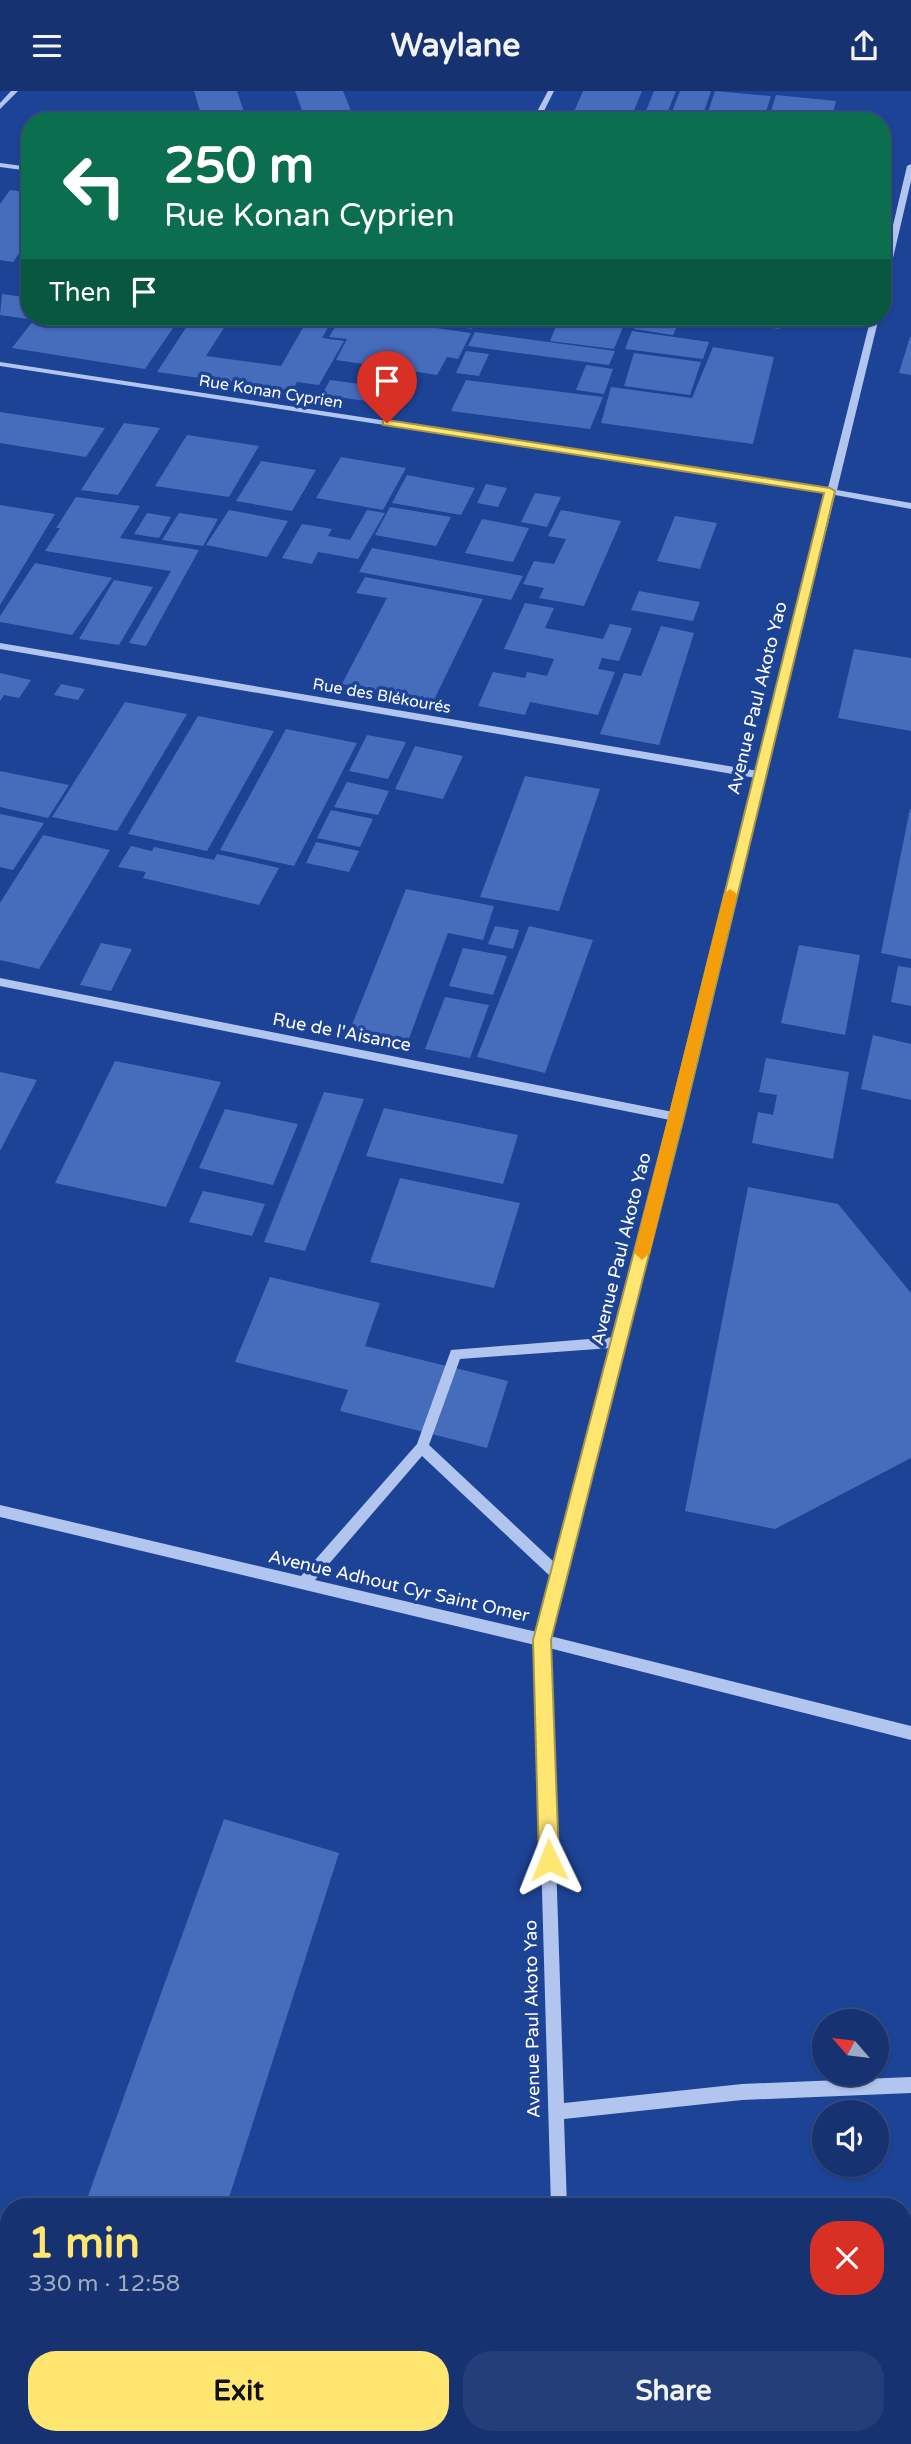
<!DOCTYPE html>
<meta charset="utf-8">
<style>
:root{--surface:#163270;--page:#233e78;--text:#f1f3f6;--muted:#9eaac3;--line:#354d83;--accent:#fee670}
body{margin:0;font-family:"Varela Round",sans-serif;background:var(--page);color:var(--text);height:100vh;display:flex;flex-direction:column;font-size:26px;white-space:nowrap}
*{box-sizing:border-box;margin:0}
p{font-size:23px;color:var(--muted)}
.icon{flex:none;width:38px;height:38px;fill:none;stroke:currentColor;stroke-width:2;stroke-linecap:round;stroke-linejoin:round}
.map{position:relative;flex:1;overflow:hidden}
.details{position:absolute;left:0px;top:2107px;width:912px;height:247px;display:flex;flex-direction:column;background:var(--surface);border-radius:28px 28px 0 0;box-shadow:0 2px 5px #0004,0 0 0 2px var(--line)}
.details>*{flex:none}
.hud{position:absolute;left:21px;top:21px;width:870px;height:214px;border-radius:28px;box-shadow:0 2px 5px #0004,0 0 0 2px var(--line);background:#0b6e4f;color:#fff;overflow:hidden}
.needle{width:46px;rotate:298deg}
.tools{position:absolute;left:812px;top:1918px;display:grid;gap:14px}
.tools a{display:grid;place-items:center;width:77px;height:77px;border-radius:50%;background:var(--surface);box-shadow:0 2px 5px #0004,0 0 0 2px var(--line);font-size:35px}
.pin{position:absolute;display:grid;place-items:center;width:60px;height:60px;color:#fff;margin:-72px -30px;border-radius:50% 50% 50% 0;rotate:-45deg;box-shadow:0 0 7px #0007}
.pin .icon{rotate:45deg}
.me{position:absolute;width:77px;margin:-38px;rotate:358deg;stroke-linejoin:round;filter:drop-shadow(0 0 5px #0008)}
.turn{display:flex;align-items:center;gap:24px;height:147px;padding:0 28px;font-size:32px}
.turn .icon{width:91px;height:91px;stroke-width:2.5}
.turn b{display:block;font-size:49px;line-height:60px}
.then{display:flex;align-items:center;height:66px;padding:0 28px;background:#0003;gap:14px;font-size:26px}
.round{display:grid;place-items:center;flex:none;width:74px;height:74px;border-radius:28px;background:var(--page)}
.head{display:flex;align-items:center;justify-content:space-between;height:119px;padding:0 28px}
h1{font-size:42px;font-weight:700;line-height:52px;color:var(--accent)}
.action{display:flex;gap:14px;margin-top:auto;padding:14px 28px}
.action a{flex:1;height:80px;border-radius:28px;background:var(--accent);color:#111;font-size:28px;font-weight:700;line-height:80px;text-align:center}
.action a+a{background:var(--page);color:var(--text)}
header{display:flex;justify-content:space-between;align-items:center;height:91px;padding:0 28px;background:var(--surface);font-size:32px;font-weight:700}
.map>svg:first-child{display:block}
</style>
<header><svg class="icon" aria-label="menu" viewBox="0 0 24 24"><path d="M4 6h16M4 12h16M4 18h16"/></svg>Waylane<svg class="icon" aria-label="share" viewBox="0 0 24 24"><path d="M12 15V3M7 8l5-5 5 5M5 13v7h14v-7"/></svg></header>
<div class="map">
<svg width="911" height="2353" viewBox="0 0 911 2353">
<rect width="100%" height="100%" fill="#1d4396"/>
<path fill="#466cbc" d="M194 0H237L247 30H203Z
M295 0H343L355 30H306Z
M583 0H642L630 29 573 23Z
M654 0H676L664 30H642Z
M680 0H711L701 29 670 26Z
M715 0 771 5 763 30H705Z
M776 4 836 10 831 30H768Z
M10 99 30 102V147L13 171 0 169V113Z
M2 203 30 207 28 228 0 224Z
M36 226H99L173 237 145 278 12 257Z
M164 226H188L182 234 160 231Z
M193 226H231L206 265 281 275 304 235 247 226H334L322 247 344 250 319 294 297 291 292 300 157 281Z
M341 226H360L471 242 458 268 447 266 437 284 406 279 396 296 374 293 384 276 336 269 347 248 329 246Z
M420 226H478L472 238 417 230Z
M560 226H627L614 258 550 250Z
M699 226H784L779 238Z
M638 228 678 233 673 244 634 238Z
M632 240 709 251 703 268 625 258Z
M475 241 615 260 609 274 468 255Z
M910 246H911V284L899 282Z
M713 256 774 266 753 353 601 332 611 296 692 307Z
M466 260 489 263 479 285 456 282Z
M634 262 701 271 690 304 624 295Z
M586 274 613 278 604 303 576 299Z
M330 289 374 295 367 310 322 304Z
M466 289 603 306 590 338 451 320Z
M0 321 105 337 86 366 0 352Z
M124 332 160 337 118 404 81 399Z
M187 344 259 355 229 406 155 395Z
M341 366 406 377 383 419 316 407Z
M261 370 316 379 292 420 236 410Z
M407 384 475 397 461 424 392 412Z
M486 393 507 397 498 416 477 412Z
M535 402 561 406 547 436 521 431Z
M76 406 140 415 120 447 199 459 146 555 129 552 171 480 45 460 60 437H56Z
M0 414 55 423 0 514Z
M390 416 451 426 436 455 375 444Z
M229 419 288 430 267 466 206 454Z
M367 419 385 422 358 468 318 461 312 473 282 467 302 433 332 438 328 445 350 449Z
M561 419 621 430 584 515 539 507 544 497 523 493 534 470 554 473 566 448 548 445Z
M147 422 171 426 159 447 134 443Z
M179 422 218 428 203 455 162 449Z
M675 425 717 432 700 478 657 470Z
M482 428 529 437 513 471 465 462Z
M372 457 523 485 511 509 359 481Z
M35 472 112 487 72 544 0 531V525Z
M365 486 483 508 433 611 342 593 387 507 356 502Z
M114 489 153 496 119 554 79 548Z
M639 500 700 511 693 530 631 519Z
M525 512 554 517 545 537 603 548 610 533 632 537 619 570 602 567 598 578 615 581 598 624 530 611 525 624 478 615 493 581 525 587 527 581 547 585 554 568 504 558Z
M661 535 694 542 659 654 600 643 624 582 641 585Z
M854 558 911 567V640L838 627Z
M0 582 31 589 19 607 4 604 0 610Z
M61 593 85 598 78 609 54 604Z
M125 611 187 623 117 740 52 726Z
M198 625 274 640 207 760 128 743Z
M286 638 357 652 294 775 220 759Z
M367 644 406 651 388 688 349 680Z
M415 655 463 665 443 708 395 698Z
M0 680 69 694 48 727 0 716Z
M525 685 600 698 559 820 480 806Z
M347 691 389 700 378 724 334 716Z
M910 718H911V868L881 862Z
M331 719 373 728 360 756 317 747Z
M0 723 44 732 13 779 0 776Z
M43 744 110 759 39 878 0 869V812Z
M316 751 359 760 349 781 306 772Z
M131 755 152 760 154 756 214 769 217 763 279 777 259 814 143 787 146 781 118 776Z
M406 798 494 815 483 849 448 842 408 950 350 939Z
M495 835 519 839 513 858 488 853Z
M529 835 593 849 545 982 477 966Z
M101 852 132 858 111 900 80 894Z
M799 854 860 864 845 944 781 932Z
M463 857 507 865 493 904 449 895Z
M898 875 911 877V915L891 911Z
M445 906 489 914 470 967 425 958Z
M873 944 911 953V1009L861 998Z
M766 967 849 981 833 1068 752 1052 758 1021 773 1024 777 1004 759 1001Z
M115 970 221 991 166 1116 55 1092Z
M0 981 37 989 0 1060Z
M324 1001 364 1008 305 1160 264 1151Z
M384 1017 518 1044 503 1093 366 1065Z
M225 1018 298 1033 273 1094 199 1077Z
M400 1087 520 1112 494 1197 370 1171Z
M748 1096 838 1113 911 1202V1367L775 1438 685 1420Z
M203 1100 265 1113 252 1145 189 1131Z
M270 1186 380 1212 365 1255 508 1290 487 1357 340 1320 348 1299 235 1271Z
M224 1728 339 1762 226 2116H84Z
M246 2345H391L389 2353H268Z"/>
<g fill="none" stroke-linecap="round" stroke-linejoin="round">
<path fill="#b1c5ef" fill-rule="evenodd" d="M11 0H18L0 18V12Z
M548 0H554L539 30H532Z
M0 72 30 76V80L0 76Z
M911 73V90L886 197 882 199V181L907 75Z
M871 226H879L837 399 911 412V418L835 404 683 1026 550 1545 911 1635V1649L549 1557 564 2012 742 1993 911 1986V2002L742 2009 564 2028 567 2116H551L535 1554 0 1426V1414L301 1485 417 1353 451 1259 614 1246 670 1029 0 895V887L673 1021 756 687 0 558V552L758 680 827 402 0 275V271L828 397ZM611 1257 555 1472 429 1354 460 1268ZM422 1365 551 1486 537 1541 315 1489Z
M903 2295 911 2296V2314L903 2313Z
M556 2345H574V2353H556Z"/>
</g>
<path fill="#fee670" stroke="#a59649" stroke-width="2" d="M387 329 830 397 835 400 684 1026 551 1549 559 1769 556 1775 549 1778 542 1775 539 1769 533 1549 669 1026 824 402 383 334V330Z"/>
<path fill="#f59e0b" d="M730 798 737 803 650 1162 642 1169 634 1162 724 803Z"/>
<g text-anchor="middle" stroke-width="7" stroke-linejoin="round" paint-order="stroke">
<g font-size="16" fill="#fff" stroke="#1d4396">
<text transform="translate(271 300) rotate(9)" y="6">Rue Konan Cyprien</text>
<text transform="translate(382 604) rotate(10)" y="6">Rue des Blékourés</text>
</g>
<g font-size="18" fill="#fff" stroke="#1d4396">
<text transform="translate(757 607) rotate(-76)" y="6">Avenue Paul Akoto Yao</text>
<text transform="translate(342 941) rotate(11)" y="6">Rue de l'Aisance</text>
<text transform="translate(621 1158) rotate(-76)" y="6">Avenue Paul Akoto Yao</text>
<text transform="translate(399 1495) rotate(13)" y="6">Avenue Adhout Cyr Saint Omer</text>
<text transform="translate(532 1928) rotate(-91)" y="6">Avenue Paul Akoto Yao</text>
</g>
</g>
</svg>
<div class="tools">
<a><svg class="needle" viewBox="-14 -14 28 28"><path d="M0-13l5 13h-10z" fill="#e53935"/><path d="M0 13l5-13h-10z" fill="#9eaac3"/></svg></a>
<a><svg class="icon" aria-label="sound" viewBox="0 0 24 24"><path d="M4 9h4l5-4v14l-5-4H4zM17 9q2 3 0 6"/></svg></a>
</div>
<div class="pin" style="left:387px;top:332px;background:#d93025"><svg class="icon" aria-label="arrive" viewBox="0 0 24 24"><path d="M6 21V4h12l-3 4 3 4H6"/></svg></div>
<svg class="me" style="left:549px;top:1769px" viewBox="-20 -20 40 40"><path d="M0-17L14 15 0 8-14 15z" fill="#fee670" stroke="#fff" stroke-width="4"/></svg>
<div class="hud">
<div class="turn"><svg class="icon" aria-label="left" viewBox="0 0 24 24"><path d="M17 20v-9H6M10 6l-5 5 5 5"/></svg><div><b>250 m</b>Rue Konan Cyprien</div></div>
<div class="then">Then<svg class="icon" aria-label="arrive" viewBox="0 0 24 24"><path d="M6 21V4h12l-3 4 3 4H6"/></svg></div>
</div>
<section class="details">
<div class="head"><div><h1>1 min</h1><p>330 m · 12:58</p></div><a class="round" style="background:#d93025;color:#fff"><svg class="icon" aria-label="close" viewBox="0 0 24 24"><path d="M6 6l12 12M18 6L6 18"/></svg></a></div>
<div class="action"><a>Exit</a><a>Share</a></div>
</section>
</div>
